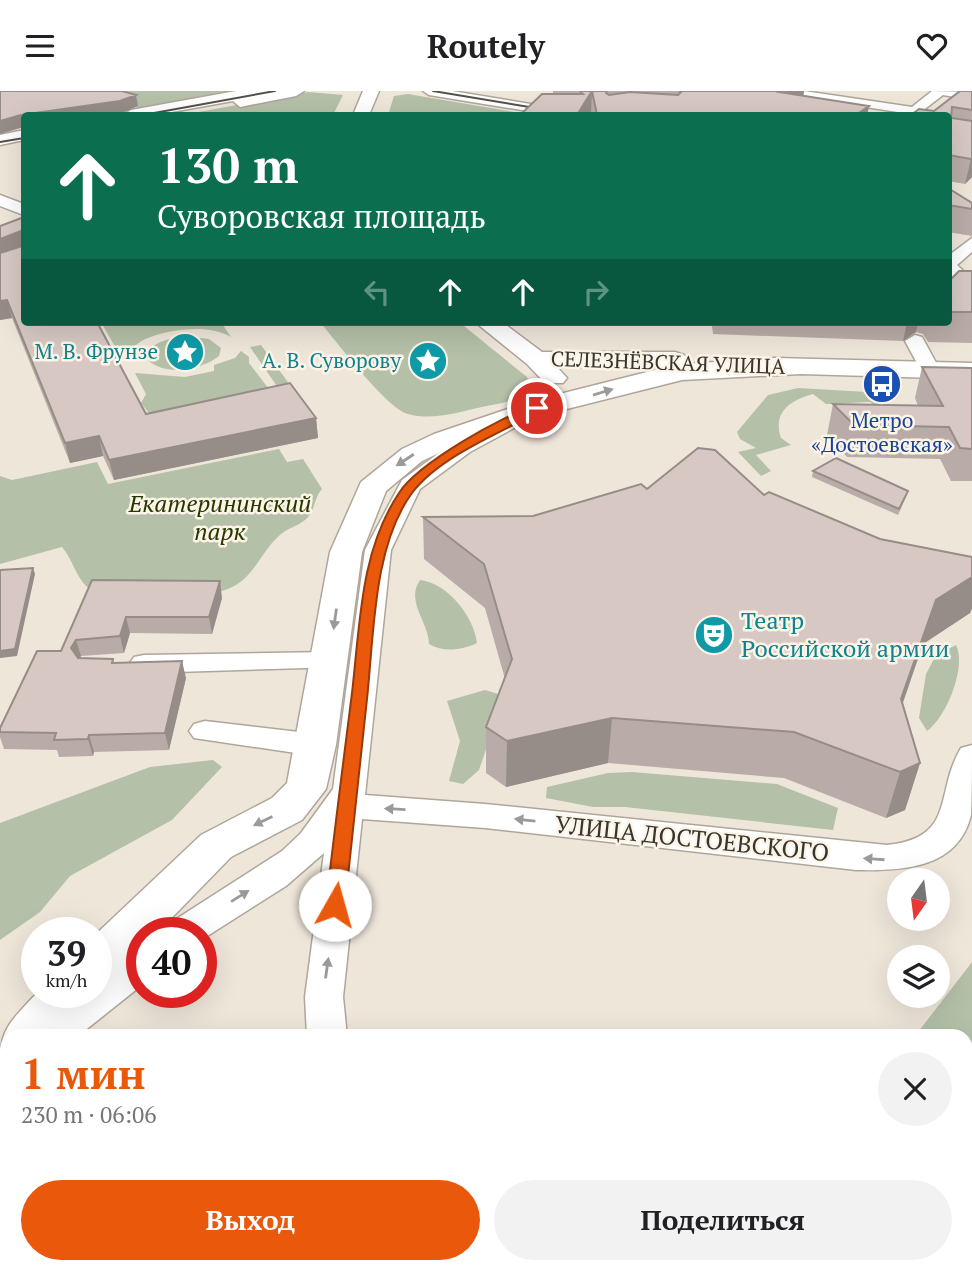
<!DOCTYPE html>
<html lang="ru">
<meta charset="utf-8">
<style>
:root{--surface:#fff;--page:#f2f2f2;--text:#202124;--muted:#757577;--accent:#ea580c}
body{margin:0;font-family:"PT Serif",serif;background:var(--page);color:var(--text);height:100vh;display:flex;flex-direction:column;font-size:26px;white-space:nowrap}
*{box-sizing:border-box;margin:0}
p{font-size:23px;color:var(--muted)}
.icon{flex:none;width:38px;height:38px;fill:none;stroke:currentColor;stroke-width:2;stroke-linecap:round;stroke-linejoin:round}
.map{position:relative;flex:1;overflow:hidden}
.sheet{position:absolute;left:0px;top:938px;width:973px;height:245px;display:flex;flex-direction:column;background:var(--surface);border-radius:21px 21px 0 0;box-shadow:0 7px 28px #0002}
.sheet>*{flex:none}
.hud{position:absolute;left:21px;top:21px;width:931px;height:214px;border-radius:7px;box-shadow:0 7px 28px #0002;background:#0b6e4f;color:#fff;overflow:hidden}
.needle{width:46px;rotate:194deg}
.buttons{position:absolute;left:887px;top:777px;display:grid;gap:14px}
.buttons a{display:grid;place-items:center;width:63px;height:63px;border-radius:50%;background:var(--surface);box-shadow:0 7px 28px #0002;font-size:35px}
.speed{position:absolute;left:21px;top:826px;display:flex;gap:14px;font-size:35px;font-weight:700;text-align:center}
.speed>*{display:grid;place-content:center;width:91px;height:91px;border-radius:50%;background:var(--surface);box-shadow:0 7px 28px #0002;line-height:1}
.speed small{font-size:18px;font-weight:400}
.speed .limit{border:10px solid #d22;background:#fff;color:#111}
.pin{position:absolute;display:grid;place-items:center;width:60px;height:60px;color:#fff;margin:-30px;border:4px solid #fff;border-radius:50%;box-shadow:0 2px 7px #0007}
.me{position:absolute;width:77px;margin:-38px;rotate:7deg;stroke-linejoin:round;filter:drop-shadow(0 0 5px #0008)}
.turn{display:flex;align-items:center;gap:24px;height:147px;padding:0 21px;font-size:32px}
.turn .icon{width:91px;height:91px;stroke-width:2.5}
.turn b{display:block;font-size:49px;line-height:60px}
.lanes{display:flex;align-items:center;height:66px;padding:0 21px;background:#0003;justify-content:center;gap:35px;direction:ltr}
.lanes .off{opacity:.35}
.round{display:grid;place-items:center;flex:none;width:74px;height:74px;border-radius:37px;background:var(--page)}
.headline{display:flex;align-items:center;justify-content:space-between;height:119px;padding:0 21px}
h1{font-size:42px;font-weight:700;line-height:52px;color:var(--accent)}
.primary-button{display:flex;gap:14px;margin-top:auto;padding:14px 21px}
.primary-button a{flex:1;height:80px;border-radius:42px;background:var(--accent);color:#fff;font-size:28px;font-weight:700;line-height:80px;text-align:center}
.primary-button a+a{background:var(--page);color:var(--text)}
header{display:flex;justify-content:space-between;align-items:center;height:91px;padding:0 21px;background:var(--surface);font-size:32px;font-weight:700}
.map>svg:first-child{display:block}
</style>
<header><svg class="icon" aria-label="menu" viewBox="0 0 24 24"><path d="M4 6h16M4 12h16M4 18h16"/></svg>Routely<svg class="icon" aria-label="heart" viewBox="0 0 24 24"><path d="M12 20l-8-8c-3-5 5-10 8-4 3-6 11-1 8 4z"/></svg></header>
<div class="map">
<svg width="972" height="1183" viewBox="0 0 972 1183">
<rect width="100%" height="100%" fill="#efe6da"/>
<path fill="#e8dbc9" d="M972 874V1183H863L852 1176H966V945Z"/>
<path fill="#b4c0a7" d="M105 0H244L138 17Z
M308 1 343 4 333 24H182Z
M408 3 526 23 388 24 394 5Z
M101 231H221L231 246C208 233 172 238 148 247 139 250 133 258 124 261L115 256Z
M320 231H459L527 286 530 296C520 311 499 312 482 316 458 321 433 330 408 323 386 317 337 251 320 231Z
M193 246 209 248 221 257 219 265C203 279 160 287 146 266 151 248 177 246 193 246Z
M261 254 298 305 285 307 250 256Z
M241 260 249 266V272L272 302 152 326 141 312 146 303 135 282 185 286 214 280V274L235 267Z
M798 297 884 302 885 323 870 311 826 313 813 303C791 309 772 321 781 347L791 354 756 364 771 380 761 385 738 361 756 357 740 348 737 341 768 304Z
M279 358 287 371 303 368 322 398C313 408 316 420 305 429 298 435 288 437 281 443 263 458 255 483 236 494 211 509 184 498 157 497 134 496 110 497 87 496 75 484 73 469 62 456L0 473V385L12 389 97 371 108 393Z
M420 489C448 492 474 526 477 552 462 559 444 562 429 553 429 531 405 511 420 489Z
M956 554C967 576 946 627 927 640L919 627 926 583 936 564Z
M485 599 498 603 502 611 479 679 463 693 449 690 460 650 447 610Z
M213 669 222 676 172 729 70 785 40 821 0 849V732L150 676Z
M632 681 777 693 838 717 833 739 625 716H593L546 707 547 696 608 682Z
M972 871V958L966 961V945H915Z
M868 1176H964L972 1183H878Z"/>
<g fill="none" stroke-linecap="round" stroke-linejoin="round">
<g stroke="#afa69b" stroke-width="3">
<path id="minor" d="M423 0H452L573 20 580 24H552L429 4Z
M804 0 912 16 932 0 972 1V9L943 4 917 24H903L904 22 808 7 802 3Z
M0 104 24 113V124L0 115Z
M972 147V161L957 174 972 188V203L966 202 948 185V165Z
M915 244 922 246 940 279 937 283 930 285 923 283 905 250Z
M517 319 528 326 525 331 470 361 420 398 391 459 365 704 485 713 887 754C957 747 934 702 961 657L972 654C972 676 972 703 971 724 958 778 902 780 856 779L485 737 362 728 343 906 347 945H307L305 906 324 762 286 795 201 849V842H165L170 832 282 760 301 742 333 698 365 459 402 389 454 351Z
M329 561 339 564 344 570 339 576 144 582 134 580 129 573 134 566 144 564Z
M205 630 316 643 327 646 332 654 327 662 316 665 194 647 189 640 194 633Z
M142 857V894L78 945H29L35 933 76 901H96V886L129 861Z
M0 1029 7 1032V1075L0 1073Z
M75 1176H126L124 1183H72Z
M482 1176H532L535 1183H484Z
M751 1176H803L801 1183H748Z"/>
</g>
<g stroke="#afa69b" stroke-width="3">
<path id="major" d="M236 0H304L296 5 240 16 233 10 155 24H123L131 19Z
M363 0H379L369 24H353Z
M24 39V49L0 54V44Z
M475 231H502L542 261H675L684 264 688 269 685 273 775 267 972 272V288L801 283 682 289 543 324 454 355 422 370 386 400 362 461 336 654 326 698 302 729 231 766 157 842H142V857L113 887 96 892V843L201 744 272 707 287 692 330 461 361 391 402 358 434 343 528 311 667 276H557L567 287 563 292H545L527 273Z
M38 901H93L86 915 58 945H7V993L0 995C0 940 0 941 38 901Z"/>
</g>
<use href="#minor" fill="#fff" fill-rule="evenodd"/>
<use href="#major" fill="#fff" fill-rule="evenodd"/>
<path stroke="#54514a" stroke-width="2" d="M433 0 578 24
M143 24 275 0
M0 51 24 47"/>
</g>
<path fill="#b9aca8" d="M553 0H804L803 5 869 15 867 24H591V22L589 24H520L553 3Z
M972 0V86L965 93 948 90V24L934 20Z
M948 97 972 112V145L948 141Z
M0 135 146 323 316 327 318 347 114 389 103 365 70 372 12 227 0 229Z
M972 180V252L928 251 923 243 916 241 903 250 713 243 712 235H695V231H948V189L949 190Z
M603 231H617L616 233H606Z
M922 276 972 277V390H951L940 368 847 366 827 344 833 313 918 315 915 307Z
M813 380 906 406 898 424 812 386Z
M647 398 764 404 880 448 972 466V517L970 522 923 553 903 612 920 672 905 719 886 727 784 687 608 672 506 696 486 682V636L505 588 485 517 424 468 423 426 533 425Z
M92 489 222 507 212 543 130 542 124 562 81 565 80 567 113 568 114 572 186 587 169 659 94 661 93 665 59 666 57 659 4 658 0 646V637L61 560Z
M972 1015V1153L966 1149V1024Z
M135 1176H403L409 1183H138Z"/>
<path fill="#968c88" d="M592 0 591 22 589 24H577Z
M781 0H804L803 7 779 1Z
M136 4 138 15 122 22 103 24H24V36L0 43V30L21 24Z
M869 15 867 24H856Z
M972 67V86L965 93 971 68Z
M21 140 24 157 0 166V148Z
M7 209 12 227 0 229V210Z
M907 231H918L916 241 903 250Z
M316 327 318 347 114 389 109 369Z
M99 345 103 365 70 372 65 352Z
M33 477 35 483 17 565 0 567V560Z
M972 486V517L970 522 923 553 888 654 901 608 936 509Z
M220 490 222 507 212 543 209 526Z
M126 526 130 542 124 562 120 545Z
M76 549 81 565 75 574 71 557Z
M182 570 186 587 169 659 165 642Z
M612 627 608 672 506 696 507 650Z
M89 644 94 661 93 665 88 648Z
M920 672 905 719 886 727 900 681Z
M7 1172V1176H64L58 1183H0V1179Z"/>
<path fill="#d7c8c3" stroke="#968c88" stroke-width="2" d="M0 0H122L136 4 120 10 21 24 0 30Z
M580 0H592L577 24H520L542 3H583Z
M592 0H607L606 2 609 4 630 1 678 4 681 1 679 0H781L779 1 869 15 856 24H597Z
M960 0H972V19L952 16 951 27 972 30V67L971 68 948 64V24H911L919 18 934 20Z
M948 97 972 112V118L948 114Z
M24 126V231H97L146 323 290 292 316 327 109 369 99 345 65 352 7 209 0 210V162L22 155 21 140 0 148V135Z
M959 180H972V221H948V189L949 190Z
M922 276 972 277V358L960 357 949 336 854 334 833 313 943 315Z
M698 357 715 359 764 404 769 401 880 448 972 466V486L936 509 901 608 920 672 900 681 794 641 612 627 507 650 486 636 512 568 484 473 423 426 533 425 641 393 647 398Z
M836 367 908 400 899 418 813 380Z
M33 477 15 558 0 560V479Z
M92 489 220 490 209 526H126L120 545 76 549 71 557 78 567 113 568 112 572 182 570 165 642 89 644 88 648 54 649 56 642 0 641V637L37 560H61Z
M972 1015V1135L966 1131V1024Z
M7 1078V1172L0 1179V1085Z
M142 1176H403L409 1183H148Z"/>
<defs><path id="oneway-solid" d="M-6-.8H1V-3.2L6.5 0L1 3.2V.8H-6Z" transform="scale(1.75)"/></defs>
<g fill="#9c9a98">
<use href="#oneway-solid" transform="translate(603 301) rotate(-17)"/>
<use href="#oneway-solid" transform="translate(405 369) rotate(147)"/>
<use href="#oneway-solid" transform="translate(335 528) rotate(98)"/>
<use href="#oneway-solid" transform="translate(395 718) rotate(-177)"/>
<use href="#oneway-solid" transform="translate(525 729) rotate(-174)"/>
<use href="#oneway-solid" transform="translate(263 730) rotate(154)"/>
<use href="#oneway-solid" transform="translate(874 768) rotate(-176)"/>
<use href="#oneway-solid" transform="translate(240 805) rotate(-32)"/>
<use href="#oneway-solid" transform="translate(327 877) rotate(-82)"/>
</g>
<path fill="#ea580c" stroke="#983908" stroke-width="2" d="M537 314 541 315V320C501 341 439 366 412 402 373 455 374 544 367 608 360 676 352 745 345 814L342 819H328L326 814C334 743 343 673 352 602 360 534 360 460 399 402 417 373 503 324 537 314Z"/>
<defs>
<g id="sight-disc" transform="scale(2.0125)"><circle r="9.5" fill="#0f9aa8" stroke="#fdf4e8"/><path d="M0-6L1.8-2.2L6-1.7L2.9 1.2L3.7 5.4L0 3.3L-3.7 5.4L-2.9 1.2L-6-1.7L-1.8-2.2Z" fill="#fff"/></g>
<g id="bus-disc" transform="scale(2.0125)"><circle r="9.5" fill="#1a4fb4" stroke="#fdf4e8"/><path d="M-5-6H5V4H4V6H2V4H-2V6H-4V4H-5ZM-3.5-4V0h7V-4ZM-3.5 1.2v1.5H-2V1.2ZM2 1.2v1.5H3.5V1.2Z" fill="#fff"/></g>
<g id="theatre-disc" transform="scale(2.0125)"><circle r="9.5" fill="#0f9aa8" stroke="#fdf4e8"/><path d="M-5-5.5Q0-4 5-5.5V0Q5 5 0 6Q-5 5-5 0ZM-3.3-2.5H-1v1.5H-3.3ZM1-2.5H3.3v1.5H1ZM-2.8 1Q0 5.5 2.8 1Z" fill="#fff"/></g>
</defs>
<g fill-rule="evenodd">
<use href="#sight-disc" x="185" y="261"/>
<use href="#sight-disc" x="428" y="270"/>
<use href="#bus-disc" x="882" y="293"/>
<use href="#theatre-disc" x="714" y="544"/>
</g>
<g text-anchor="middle" stroke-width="5" stroke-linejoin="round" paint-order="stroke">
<g font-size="21" fill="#0d838f" stroke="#fdf4e8" text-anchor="end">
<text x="158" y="268">М. В. Фрунзе</text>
<text x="401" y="277">А. В. Суворову</text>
</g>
<g font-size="21" fill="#383530" stroke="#fdf4e8">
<text transform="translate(668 272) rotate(2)" y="7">СЕЛЕЗНЁВСКАЯ УЛИЦА</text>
</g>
<g font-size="21" fill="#164399" stroke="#fdf4e8">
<text x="882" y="337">Метро<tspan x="882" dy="24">«Достоевская»</tspan></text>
</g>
<g font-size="24" font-style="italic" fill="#253800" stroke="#fdf4e8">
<text x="220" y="421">Екатерининский<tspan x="220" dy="28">парк</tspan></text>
</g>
<g font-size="24" fill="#0d838f" stroke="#fdf4e8" text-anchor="start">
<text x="741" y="538">Театр<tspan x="741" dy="28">Российской армии</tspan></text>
</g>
<g font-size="24" fill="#383530" stroke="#fdf4e8">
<text transform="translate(692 748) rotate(6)" y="8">УЛИЦА ДОСТОЕВСКОГО</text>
</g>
</g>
</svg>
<div class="buttons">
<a><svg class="needle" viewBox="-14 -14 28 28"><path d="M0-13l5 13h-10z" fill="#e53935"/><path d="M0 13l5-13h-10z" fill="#757577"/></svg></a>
<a><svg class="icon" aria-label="layers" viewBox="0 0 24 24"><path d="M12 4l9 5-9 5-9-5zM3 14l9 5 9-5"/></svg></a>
</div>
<div class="speed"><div>39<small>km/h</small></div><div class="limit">40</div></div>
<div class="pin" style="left:537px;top:317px;background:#d93025"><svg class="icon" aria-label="arrive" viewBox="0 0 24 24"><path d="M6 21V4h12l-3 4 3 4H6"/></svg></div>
<svg class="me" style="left:335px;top:814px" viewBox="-20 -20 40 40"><circle r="19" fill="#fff"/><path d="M0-13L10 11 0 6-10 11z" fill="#ea580c"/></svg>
<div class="hud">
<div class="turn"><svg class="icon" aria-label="ahead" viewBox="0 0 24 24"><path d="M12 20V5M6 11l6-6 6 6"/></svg><div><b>130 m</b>Суворовская площадь</div></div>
<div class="lanes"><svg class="icon off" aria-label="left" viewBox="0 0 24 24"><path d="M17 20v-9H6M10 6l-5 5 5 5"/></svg><svg class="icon" aria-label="ahead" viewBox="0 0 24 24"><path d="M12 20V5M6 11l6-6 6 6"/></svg><svg class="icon" aria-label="ahead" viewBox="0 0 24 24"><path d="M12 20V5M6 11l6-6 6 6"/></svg><svg class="icon off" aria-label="right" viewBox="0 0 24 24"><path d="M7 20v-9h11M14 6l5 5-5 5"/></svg></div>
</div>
<section class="sheet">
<div class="headline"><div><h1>1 мин</h1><p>230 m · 06:06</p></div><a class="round"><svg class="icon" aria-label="close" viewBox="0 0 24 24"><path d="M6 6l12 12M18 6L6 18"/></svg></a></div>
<div class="primary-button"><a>Выход</a><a>Поделиться</a></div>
</section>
</div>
